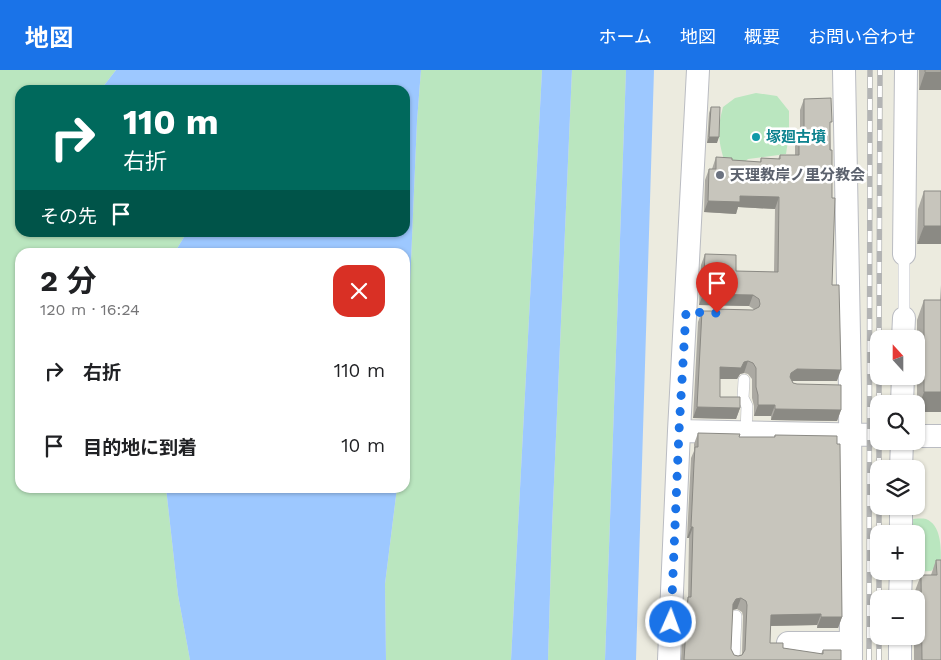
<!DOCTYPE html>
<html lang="ja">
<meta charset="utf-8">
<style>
:root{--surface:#fff;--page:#f2f2f2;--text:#202124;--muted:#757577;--accent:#1a73e8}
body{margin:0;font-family:"Work Sans","Noto Sans JP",sans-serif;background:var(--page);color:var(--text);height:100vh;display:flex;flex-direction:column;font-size:19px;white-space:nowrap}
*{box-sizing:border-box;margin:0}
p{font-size:16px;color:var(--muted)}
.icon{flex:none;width:28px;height:28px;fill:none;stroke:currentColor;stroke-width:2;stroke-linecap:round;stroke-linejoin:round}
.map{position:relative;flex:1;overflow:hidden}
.panel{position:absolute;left:15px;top:178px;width:395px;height:245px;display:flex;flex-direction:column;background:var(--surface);border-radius:15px;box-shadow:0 1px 4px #0004}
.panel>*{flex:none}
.top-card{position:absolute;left:15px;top:15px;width:395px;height:152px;border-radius:15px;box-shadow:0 1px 4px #0004;background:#00695c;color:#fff;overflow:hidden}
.needle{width:32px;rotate:339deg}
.buttons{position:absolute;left:870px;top:260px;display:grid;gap:10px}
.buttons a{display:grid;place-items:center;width:55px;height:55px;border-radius:10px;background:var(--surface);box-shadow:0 1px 4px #0004;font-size:25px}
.pin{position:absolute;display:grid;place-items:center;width:42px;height:42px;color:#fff;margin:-51px -21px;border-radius:50% 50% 50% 0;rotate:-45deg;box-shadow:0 0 5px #0007}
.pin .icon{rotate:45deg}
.me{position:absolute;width:55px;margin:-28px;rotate:2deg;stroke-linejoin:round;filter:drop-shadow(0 0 4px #0008)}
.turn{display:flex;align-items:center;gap:18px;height:105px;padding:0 25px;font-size:22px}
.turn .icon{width:65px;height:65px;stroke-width:2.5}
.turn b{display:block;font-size:35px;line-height:42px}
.then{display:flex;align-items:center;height:48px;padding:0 25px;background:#0003;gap:10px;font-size:19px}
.round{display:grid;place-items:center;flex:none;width:52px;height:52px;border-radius:15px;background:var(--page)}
.summary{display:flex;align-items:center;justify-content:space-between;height:85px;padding:0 25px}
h1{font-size:30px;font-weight:700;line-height:38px}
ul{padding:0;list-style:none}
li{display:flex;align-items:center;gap:15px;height:75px;padding:0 25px}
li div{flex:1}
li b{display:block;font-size:19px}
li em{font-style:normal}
header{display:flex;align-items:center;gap:30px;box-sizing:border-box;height:70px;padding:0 25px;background:var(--accent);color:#fff}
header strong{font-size:24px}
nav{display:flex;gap:28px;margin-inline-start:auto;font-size:18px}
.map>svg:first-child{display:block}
</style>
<header>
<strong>地図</strong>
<nav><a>ホーム</a><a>地図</a><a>概要</a><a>お問い合わせ</a></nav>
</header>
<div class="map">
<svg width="941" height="590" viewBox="0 0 941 590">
<rect width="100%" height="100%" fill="#ecebdf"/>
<path fill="#bae6bf" d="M0 0H116L102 18V20H20V162L183 163 184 167 175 182H20V418H166L178 525 190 590H0Z
M421 0H542L511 590H386L385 514 397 418H405V332L417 51Z
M572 0H626L605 590H548L552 458Z
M756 23 777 26 789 41V64L786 84 748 89 739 97 725 93C718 71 717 59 723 37L735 28Z
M910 449C914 449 921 448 926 449 941 455 941 476 941 491L931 501 911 502 910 501H916V464H905Z"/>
<path fill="#9dc8ff" d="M116 0H421L417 51 405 332V182H175L184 167 183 163 405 162V20H102V18Z
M542 0H572L552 458 548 590H511Z
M626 0H654L636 590H605Z
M166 418H397L385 514 386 590H190L178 525Z"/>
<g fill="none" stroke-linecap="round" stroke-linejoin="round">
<g stroke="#babcc2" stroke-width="12">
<path id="lane" d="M904 248V184
M744 310 743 328 747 336 746 363
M734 590 736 546"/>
</g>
<g stroke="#babcc2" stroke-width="24">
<path id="street" d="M844 0 850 319 851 590
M904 184 906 0
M903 269 904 248
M902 334 903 306
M679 361 879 365
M916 366H941
M901 399 902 371
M901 464V436
M900 529 901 501
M900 566V590
M788 573H851
M669 590 679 361 698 0"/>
</g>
<use href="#lane" stroke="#fff" stroke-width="11"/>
<use href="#street" stroke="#fff" stroke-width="22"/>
<g stroke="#b3b4b4" stroke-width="5.5">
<path id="rail" d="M879 269 880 0
M879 334V306
M879 399V371
M879 464V436
M879 529V501
M869 590 870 0
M879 590V566"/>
</g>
<use href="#rail" stroke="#fff" stroke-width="4" stroke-dasharray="11" stroke-linecap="butt"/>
</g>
<path fill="#aba9a2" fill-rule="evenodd" d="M919 0H941L919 20Z
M804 29 830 59 832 128V215L837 311H792L793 313 841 340 837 351 771 350V346H754V336L752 328V309L748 304 744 303 740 304 737 309H720V327L740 338 736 349 693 348 698 252 702 241H714L715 239 753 240H755L749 236 699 235 701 195 705 184 736 201 774 202 775 139 738 137 736 144 704 142 705 110 709 99H712L716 87 732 90 760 92 761 88 778 89 780 85H795V73L799 62H800V40Z
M711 37 717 73H707L709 43Z
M924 121H941L917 174 918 139Z
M941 215V342H917V250L924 230H940Z
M698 363 739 367H774L775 365 837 374 842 547 838 558H817V555L770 556V573L783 578 821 584 823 580 841 590H681L684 538 688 530 689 468H687L691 388 694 381V374ZM737 539 742 542 743 546 742 585 738 586 734 585 731 579 732 540Z
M936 490 941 590H914V566H916V529H913V526L921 505H931Z"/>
<path fill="#8b8a84" d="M925 2H941V20H919Z
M709 67H719L717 73H707Z
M740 126 779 127 775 139 738 137 736 144 704 142 708 131Z
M924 156H941V174H917Z
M703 224 753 225 749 236 699 235Z
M748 291 744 303 740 304 737 309H716L720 297Z
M797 299 841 300 837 311H793L787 314 791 303Z
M924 322H941V342H917Z
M758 335H775L771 346H754Z
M697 337 740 338 736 349 693 348Z
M775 339 841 340 837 351 771 350Z
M691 457H693L689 468H687Z
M741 528 737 539 732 540 733 534 736 529Z
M821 544 817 555 767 556 771 545Z
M821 547H842L838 558H817Z"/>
<path fill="#c7c5bc" stroke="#8b8a84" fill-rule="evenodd" d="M925 0H941V2H925Z
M831 28 832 52H830V80H832V128H835L832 215H839L841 300 797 299 791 303 790 307 793 313 797 314 841 315V340L775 339V335H758V325L756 317V298L753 293 748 291 744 292 741 298 720 297V327H740V338L697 337 702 241H716L715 239 753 240 759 237 760 234 759 229 753 225 703 224 705 184 736 185V201L778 202 779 127 740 126V132L708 131 709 99H716V87L732 88V90L761 92V88L780 89V85H799V62H804V29Z
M711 37H720L719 67H709Z
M924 121H941V156H924Z
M924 230H941V322H924Z
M698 363 740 364 739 367H775V365L837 366V374H840L842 547H821V544L771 545 770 573H783V578L823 584V580H841V590H684L688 527H691L693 457H691L694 393 695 377H698ZM741 528 746 531 747 535 745 580 742 585 738 586 734 585 731 579 733 534 736 529Z
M936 490H941V590H922L921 505H937Z"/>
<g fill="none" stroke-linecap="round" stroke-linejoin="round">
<path stroke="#1a73e8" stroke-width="9" stroke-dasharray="0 16.2" d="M671 552 679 361 686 242 717 243"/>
</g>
<circle fill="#0f9aa8" stroke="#fff" stroke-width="2" cx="756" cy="67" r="5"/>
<circle fill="#6b7280" stroke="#fff" stroke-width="2" cx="720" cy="105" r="5"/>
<g text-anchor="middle" stroke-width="5" stroke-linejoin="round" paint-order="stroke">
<g font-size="15" font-weight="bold" fill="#0d838f" stroke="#fff" text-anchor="start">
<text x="766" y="72">塚廻古墳</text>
</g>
<g font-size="15" font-weight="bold" fill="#5b616d" stroke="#fff" text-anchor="start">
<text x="730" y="110">天理教岸ノ里分教会</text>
</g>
</g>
</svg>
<div class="buttons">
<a><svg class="needle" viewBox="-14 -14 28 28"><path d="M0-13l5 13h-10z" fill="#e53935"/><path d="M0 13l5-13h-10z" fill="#757577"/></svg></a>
<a><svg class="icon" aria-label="search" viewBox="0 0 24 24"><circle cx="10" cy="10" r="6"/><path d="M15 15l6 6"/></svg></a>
<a><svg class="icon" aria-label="layers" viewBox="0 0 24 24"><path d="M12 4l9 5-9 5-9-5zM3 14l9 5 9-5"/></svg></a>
<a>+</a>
<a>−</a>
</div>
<div class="pin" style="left:717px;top:243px;background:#d93025"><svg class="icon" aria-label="arrive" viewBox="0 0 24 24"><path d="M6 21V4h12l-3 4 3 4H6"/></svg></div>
<svg class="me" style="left:671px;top:552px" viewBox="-20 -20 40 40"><circle r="17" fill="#1a73e8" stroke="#fff" stroke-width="3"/><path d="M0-11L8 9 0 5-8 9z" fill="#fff"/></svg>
<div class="top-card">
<div class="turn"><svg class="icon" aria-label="right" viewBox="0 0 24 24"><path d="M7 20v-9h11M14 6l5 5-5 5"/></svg><div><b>110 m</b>右折</div></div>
<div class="then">その先<svg class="icon" aria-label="arrive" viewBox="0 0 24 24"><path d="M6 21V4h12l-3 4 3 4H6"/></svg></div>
</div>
<section class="panel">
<div class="summary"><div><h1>2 分</h1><p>120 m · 16:24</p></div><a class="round" style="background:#d93025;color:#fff"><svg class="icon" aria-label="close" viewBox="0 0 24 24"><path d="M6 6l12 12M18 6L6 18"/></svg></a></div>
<ul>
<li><svg class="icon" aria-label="right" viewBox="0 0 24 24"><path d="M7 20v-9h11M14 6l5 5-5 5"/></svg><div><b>右折</b></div><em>110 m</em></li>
<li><svg class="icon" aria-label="arrive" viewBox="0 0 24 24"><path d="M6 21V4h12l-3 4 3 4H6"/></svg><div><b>目的地に到着</b></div><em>10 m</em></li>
</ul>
</section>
</div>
